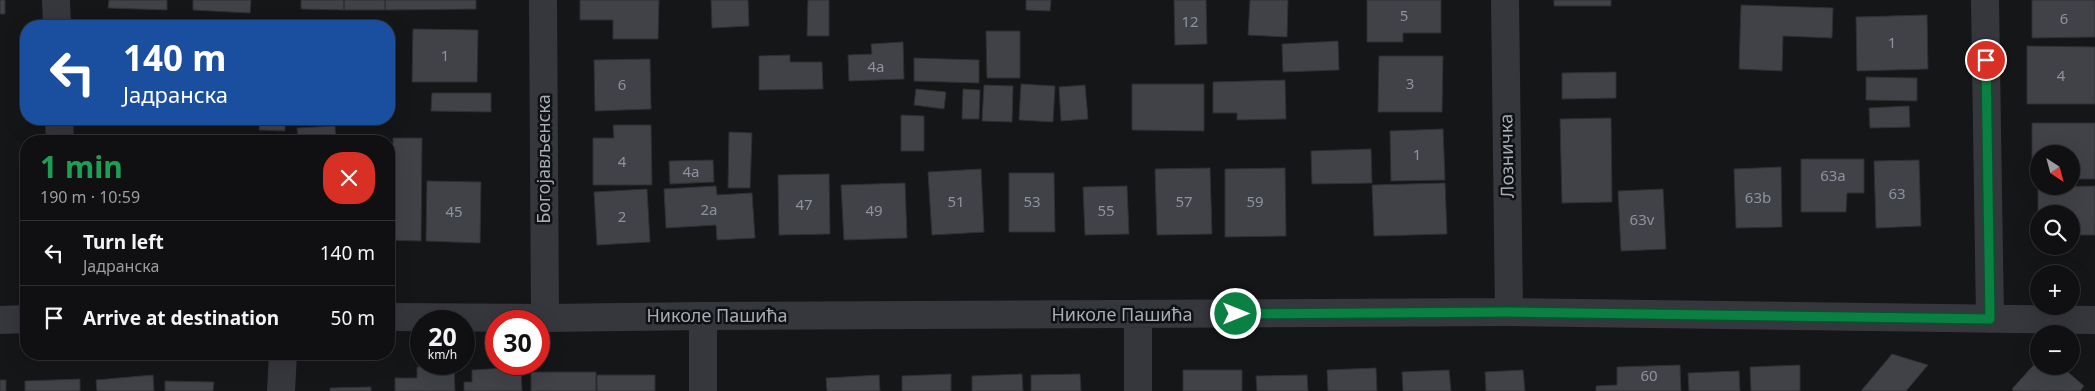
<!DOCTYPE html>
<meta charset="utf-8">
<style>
:root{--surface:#101012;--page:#1e1e20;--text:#f1f3f6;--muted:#9c9d9f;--line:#303032}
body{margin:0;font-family:"Noto Sans",sans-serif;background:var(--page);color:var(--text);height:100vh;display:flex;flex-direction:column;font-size:19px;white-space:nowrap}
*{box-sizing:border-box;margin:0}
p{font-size:16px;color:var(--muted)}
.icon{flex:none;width:28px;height:28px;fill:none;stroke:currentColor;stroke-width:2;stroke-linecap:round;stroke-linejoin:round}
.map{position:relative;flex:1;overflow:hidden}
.side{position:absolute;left:20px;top:135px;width:375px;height:225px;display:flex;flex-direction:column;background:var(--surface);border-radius:20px;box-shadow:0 5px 20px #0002,0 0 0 1px var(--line)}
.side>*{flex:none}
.top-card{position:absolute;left:20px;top:20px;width:375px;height:105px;border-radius:20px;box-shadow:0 5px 20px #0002,0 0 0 1px var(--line);background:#1a4fa0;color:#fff;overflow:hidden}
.needle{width:32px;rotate:144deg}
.tools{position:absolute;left:2030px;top:145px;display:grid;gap:10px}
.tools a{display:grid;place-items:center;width:50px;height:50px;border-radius:50%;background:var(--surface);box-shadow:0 5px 20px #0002,0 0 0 1px var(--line);font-size:25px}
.speed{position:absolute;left:410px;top:310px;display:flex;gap:10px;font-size:25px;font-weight:700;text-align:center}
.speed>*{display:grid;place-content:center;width:65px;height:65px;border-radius:50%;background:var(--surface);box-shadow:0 5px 20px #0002,0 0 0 1px var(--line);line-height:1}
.speed small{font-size:12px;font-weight:400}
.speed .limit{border:8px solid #d22;background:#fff;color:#111}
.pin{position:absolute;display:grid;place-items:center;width:42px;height:42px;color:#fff;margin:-21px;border:2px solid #fff;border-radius:50%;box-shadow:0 1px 5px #0007}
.me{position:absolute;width:55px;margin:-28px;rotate:90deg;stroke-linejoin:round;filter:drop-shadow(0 0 4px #0008)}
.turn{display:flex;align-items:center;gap:18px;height:105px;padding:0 20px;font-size:22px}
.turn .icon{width:65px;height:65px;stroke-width:2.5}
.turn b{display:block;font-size:35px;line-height:42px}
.round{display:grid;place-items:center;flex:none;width:52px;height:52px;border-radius:20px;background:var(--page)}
.overview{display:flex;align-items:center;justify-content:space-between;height:85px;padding:0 20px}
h1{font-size:30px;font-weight:700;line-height:38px;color:#1e9e55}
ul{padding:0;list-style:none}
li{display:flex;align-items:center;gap:15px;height:65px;padding:0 20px;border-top:1px solid var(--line)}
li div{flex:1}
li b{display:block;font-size:19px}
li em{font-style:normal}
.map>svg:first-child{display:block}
</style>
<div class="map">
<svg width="2095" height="391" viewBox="0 0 2095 391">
<rect width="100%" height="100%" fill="#151618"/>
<path fill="#414248" stroke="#2f2f34" d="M0 0H5V14H0Z
M109 0H167V10L108 8Z
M193 0H251L250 13 193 10Z
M301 0H344V10L301 9Z
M344 0H385V10H344Z
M385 0H476V9L385 10Z
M580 0H659L658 39H613V20H580Z
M711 0H748L749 26 712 28Z
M808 0H829V36H807Z
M1026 0H1051L1050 11 1026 10Z
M1174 0H1206L1207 44 1175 45Z
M1250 0H1288L1287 37 1248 35Z
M1367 0H1441V33H1403V42H1367Z
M1554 0H1611V6H1554Z
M2032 0H2095V37L2032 38Z
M1741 5 1833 8 1832 38 1783 36 1782 71 1739 69Z
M1927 15 1928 69 1857 71 1856 17Z
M413 29 478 30 477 82H412Z
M986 31H1020V78H987Z
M1338 41 1339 70 1283 72 1282 44Z
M903 42 904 79 849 81 848 55 872 54 871 44Z
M2027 46 2095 47V104H2027Z
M790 55V62H822L823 89 759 90V56Z
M1379 56H1443L1442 112H1378Z
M389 58H392L391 82H389Z
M914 58 979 60V83L914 81Z
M650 59 651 109 595 111 594 60Z
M1616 72V98L1562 99V73Z
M1866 77 1917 78V101L1866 100Z
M1285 80 1286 119 1237 120V113H1213V82Z
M1021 84 1055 86 1053 122 1019 120Z
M1132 84H1204V131L1132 130Z
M984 85 1013 86 1012 122 982 121Z
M1085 85 1088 119 1061 121 1059 87Z
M916 89 946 92 944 109 914 105Z
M963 89 980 90 979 119H962Z
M432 93H491V112L431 111Z
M1909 106 1910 127 1870 128 1869 108Z
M901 115 924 116V151H901Z
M1611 118 1612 202 1562 203 1560 119Z
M260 119H285V131L259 130Z
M2032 123H2095V179H2071V154H2039V180H2032Z
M613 125H651L652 185H593V138H614Z
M335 126 336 141H298L297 128Z
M1443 129 1445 180 1391 181 1390 131Z
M729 132 752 133 750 188H728Z
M393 138H422L421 241 389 240V185H393Z
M1371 149 1372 183 1312 184 1311 151Z
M1801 159H1864V193H1847L1846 212H1801Z
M713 160 714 182 670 184 669 161Z
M1919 160 1921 226 1876 228 1874 161Z
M1781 167 1782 227 1736 228 1734 169Z
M1210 168 1212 234 1157 235 1155 169Z
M1285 168 1286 236 1225 237V169Z
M981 169 984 232 932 235 928 172Z
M1009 173H1054L1055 232H1009Z
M829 174 830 234 779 235 778 175Z
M427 181 481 182 480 243 426 241Z
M905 183 907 238 844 240 841 185Z
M1445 183 1447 234 1374 236 1372 185Z
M716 186 717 195 752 193 755 238 717 240 716 225 666 228 664 189Z
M1127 186 1129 234 1085 235 1083 187Z
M2095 186V235H2071V214H2039L2038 236V187Z
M647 189 650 242 597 245 594 192Z
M1663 189 1666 249 1621 251 1618 191Z
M1892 354 1928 365 1906 391H1861Z
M2039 359V366H2061L2084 386 2080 391H2014L2012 389Z
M1680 365 1681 391H1596V386L1617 385V367Z
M1800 365V391H1751L1750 367Z
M417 367H454L455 391H395V378H417Z
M521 367 522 391H464V382H472V370Z
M1376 368 1377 391H1328L1327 370Z
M1183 370H1242V391H1183Z
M1449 370 1451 391H1403L1402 372Z
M1523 370 1525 391H1486L1485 372Z
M1739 371 1740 391H1689L1688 373Z
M531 372H596V391H531Z
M951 374V391H902V376Z
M1022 374 1023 391H972V376Z
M1080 374 1081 391H1031V375Z
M153 375 154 391H97L96 380Z
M597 375H655V391H597Z
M879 375 880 391H827L826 378Z
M1307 375 1308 391H1257L1256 376Z
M80 379V391H25V381Z
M0 380H6V391H0Z
M165 381 214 382 213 391H165Z
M371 387V391H330V388Z"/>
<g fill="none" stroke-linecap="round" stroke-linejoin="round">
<path stroke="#36373d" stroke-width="28" d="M56 0 57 26
M543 0 545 318
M1505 0 1509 312
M1985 0 1990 319
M59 119 60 141
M1138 315V391
M389 317 545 318 703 316 1509 312 2095 320
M0 320 26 319
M281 391 283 354
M703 391V316"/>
</g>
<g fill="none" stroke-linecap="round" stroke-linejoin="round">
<g stroke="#07532c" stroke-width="12">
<path id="route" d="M1236 314 1509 312 1990 319 1986 60"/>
</g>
<use href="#route" stroke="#0b8043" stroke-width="9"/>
</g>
<g text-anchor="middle" stroke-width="5" stroke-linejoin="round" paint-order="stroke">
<g font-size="15" fill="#8e929c">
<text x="1404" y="21">5</text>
<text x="2064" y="24">6</text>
<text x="1190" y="27">12</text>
<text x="1892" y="48">1</text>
<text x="445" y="61">1</text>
<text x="876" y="72">4a</text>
<text x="2061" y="81">4</text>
<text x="1410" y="89">3</text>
<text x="622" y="90">6</text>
<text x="1417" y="160">1</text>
<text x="622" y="167">4</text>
<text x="691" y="177">4a</text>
<text x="1833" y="181">63a</text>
<text x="1897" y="199">63</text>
<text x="1758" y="203">63b</text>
<text x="956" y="207">51</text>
<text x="1032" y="207">53</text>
<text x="1184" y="207">57</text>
<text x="1255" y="207">59</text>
<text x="804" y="210">47</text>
<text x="709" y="215">2a</text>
<text x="874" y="216">49</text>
<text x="1106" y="216">55</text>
<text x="454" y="217">45</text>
<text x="622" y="222">2</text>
<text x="1642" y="225">63v</text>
<text x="1649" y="381">60</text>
</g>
<g font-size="18" fill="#a7acb8" stroke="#101113">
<text transform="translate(1507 156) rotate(-91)" y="6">Лозничка</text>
<text transform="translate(544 159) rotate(-90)" y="6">Богојављенска</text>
<text x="1122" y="321">Николе Пашића</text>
<text x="717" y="322">Николе Пашића</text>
</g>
</g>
</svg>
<div class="tools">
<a><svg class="needle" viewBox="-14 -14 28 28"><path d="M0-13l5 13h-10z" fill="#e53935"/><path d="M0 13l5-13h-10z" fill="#9c9d9f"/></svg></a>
<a><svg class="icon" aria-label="search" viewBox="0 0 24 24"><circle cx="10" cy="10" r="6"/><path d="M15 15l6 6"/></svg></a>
<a>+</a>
<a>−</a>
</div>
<div class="speed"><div>20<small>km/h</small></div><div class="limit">30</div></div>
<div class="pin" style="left:1986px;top:60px;background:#d93025"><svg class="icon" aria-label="arrive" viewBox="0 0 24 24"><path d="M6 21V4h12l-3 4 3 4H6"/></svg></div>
<svg class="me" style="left:1236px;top:314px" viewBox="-20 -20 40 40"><circle r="17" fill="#0b8043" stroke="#fff" stroke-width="3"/><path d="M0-11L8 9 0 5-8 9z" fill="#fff"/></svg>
<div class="top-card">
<div class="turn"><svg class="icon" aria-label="left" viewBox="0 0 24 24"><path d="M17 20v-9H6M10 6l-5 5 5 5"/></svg><div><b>140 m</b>Јадранска</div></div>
</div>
<section class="side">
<div class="overview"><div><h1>1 min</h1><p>190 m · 10:59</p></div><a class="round" style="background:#d93025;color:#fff"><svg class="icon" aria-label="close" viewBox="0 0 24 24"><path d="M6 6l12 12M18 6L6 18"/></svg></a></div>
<ul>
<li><svg class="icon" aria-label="left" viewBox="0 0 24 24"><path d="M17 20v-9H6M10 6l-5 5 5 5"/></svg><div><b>Turn left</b><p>Јадранска</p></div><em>140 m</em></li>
<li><svg class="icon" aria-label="arrive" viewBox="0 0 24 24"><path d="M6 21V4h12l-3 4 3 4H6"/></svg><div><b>Arrive at destination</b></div><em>50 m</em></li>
</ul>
</section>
</div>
